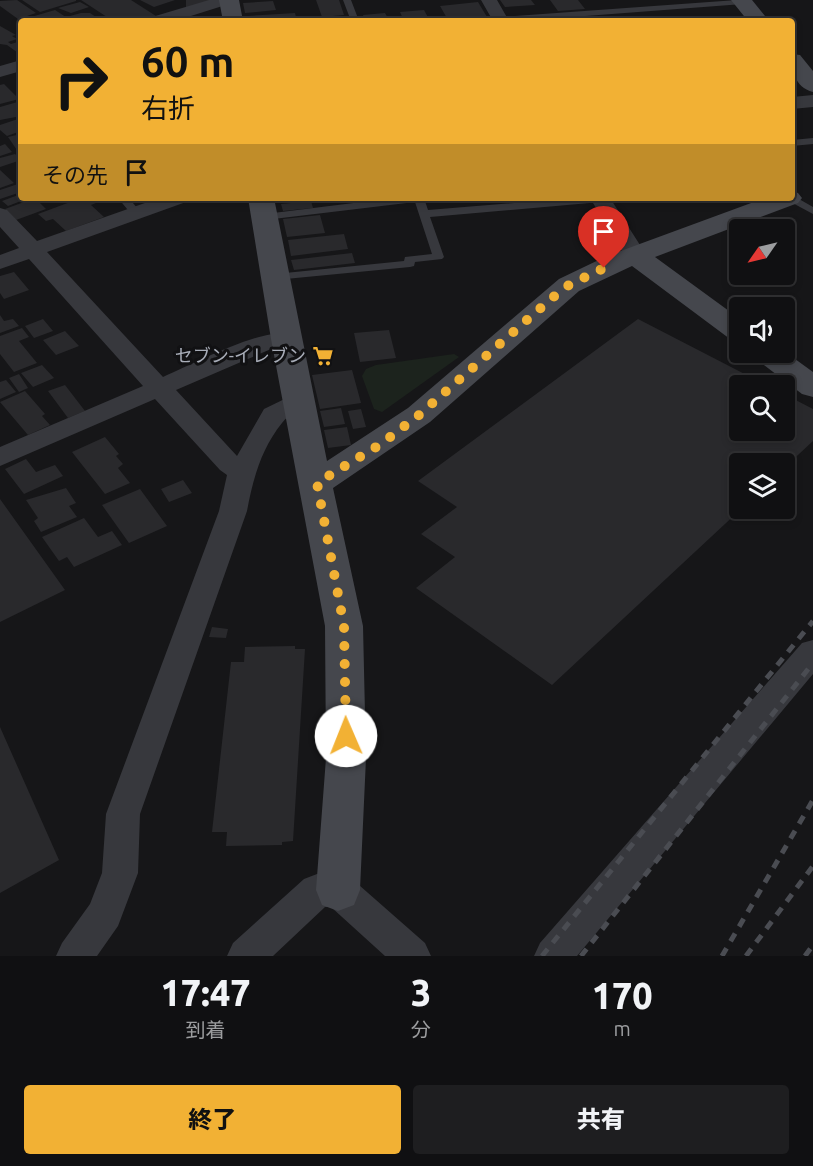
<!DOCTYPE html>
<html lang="ja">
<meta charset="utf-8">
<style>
:root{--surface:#101012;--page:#1e1e20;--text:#f1f3f6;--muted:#9c9d9f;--line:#303032;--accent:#f2b134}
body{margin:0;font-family:Ubuntu,"Noto Sans JP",sans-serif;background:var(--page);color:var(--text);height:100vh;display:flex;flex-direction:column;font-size:22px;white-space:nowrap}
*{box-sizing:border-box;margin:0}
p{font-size:20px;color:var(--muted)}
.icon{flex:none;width:33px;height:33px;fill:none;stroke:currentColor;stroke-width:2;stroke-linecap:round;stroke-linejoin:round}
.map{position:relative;height:956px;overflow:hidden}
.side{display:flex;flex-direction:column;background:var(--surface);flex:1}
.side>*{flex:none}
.banner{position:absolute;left:18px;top:18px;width:777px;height:183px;border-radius:6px;box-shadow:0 3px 9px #0003,0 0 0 2px var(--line);background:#f2b134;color:#111;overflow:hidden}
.needle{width:39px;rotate:236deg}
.controls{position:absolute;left:729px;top:219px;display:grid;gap:12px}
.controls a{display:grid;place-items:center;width:66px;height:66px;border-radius:6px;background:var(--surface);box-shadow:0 3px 9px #0003,0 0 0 2px var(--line);font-size:30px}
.pin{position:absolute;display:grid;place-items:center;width:51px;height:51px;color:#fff;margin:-62px -26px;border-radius:50% 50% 50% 0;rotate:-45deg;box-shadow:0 0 6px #0007}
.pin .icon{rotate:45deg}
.me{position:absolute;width:66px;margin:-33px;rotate:359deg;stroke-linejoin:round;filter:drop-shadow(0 0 4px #0008)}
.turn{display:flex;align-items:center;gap:21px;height:126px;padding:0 24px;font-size:27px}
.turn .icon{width:78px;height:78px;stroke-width:2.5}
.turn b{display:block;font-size:42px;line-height:51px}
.then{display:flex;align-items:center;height:57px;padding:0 24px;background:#0003;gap:12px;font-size:22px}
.eta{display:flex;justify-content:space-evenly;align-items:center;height:102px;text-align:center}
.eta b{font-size:36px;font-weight:800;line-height:42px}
.cta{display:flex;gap:12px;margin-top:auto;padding:12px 24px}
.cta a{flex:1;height:69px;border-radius:6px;background:var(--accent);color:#111;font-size:24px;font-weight:800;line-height:69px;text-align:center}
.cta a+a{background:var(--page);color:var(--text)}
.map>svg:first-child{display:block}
</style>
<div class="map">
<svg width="813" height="956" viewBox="0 0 813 956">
<rect width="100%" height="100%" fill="#161618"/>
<path fill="#1c231d" d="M454 354 459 357 382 412 374 409 362 376 366 369 376 365Z"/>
<path fill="#29292c" d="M17 0 36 13 18 19 0 6V1Z
M22 0H76V1L40 12Z
M81 0H131L156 16 147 21H113Z
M140 0H175L154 7Z
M186 0H213L186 9Z
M316 0H339L344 15 322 17Z
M500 0H531L535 5 505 7Z
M550 0H578L585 9 558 11Z
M273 1 276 10 245 13 243 3Z
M80 2 89 7 71 13 58 8Z
M478 2 487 17 448 20 440 6Z
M55 10 72 21H37L31 17Z
M424 10 430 21H404L400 12Z
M81 13H90L102 21H77L70 16Z
M295 13 297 21H250L248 16Z
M385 13 389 20 365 21 363 15Z
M342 17 344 21H310V19Z
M0 26 16 35 12 36 17 39 8 42 11 44 21 41V55L7 45 0 44Z
M4 84 19 99 0 104V85Z
M21 101V116L0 120V107Z
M21 118V131L7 136 0 130V125Z
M21 134V156L8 137Z
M5 144 12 152 0 156V146Z
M15 154 21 160 0 167V158Z
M0 170 14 183 0 188Z
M21 183V192L0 199V190Z
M21 194V198H29L8 206 2 201Z
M35 198 46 209 16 220 5 209Z
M81 198H91L96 203 91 205 104 217 66 231 53 219 46 221 38 214Z
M311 201 313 208 283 211 281 204Z
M320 215 325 233 287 237 283 219Z
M344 234 348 249 291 256 288 240Z
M352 253 355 263 294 270 291 260Z
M14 272 29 290 4 299 0 293V276Z
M0 315 4 321 13 319 19 326 0 333Z
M43 319 53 331 34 338 25 326Z
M638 319 768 386H740V430H784V394L813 409V441L784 468V464H740V510L552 685 416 588 455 557 421 534 457 507 418 481Z
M22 328 29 337 19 341 37 363 14 372 0 354V336Z
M389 330 396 358 360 362 354 333Z
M65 331 79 346 56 355 43 340Z
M42 365 54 378 33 387 21 373Z
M352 370 361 403 320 409 312 375Z
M19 374 28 388 19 392 9 378Z
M6 380 16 392 0 399V382Z
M65 385 85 411 68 418 48 391Z
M25 391 45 414 42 416 50 425 28 435 0 402Z
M341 408 345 424 324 427 320 411Z
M361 409 366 427 353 429 348 411Z
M347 427 351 445 328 448 324 430Z
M105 437 119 454 116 456 123 464 118 468 130 483 105 494 72 452Z
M26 459 36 472 55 465 63 476 24 494 5 469Z
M183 480 192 493 169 502 161 489Z
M66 488 76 503 69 506 77 517 41 532 34 521 38 518 26 500Z
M140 489 167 526 129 543 102 505Z
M0 499 65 590 0 622Z
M84 518 98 537 112 531 122 545 74 567 67 557 59 561 42 537Z
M212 627 228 629 226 638 209 637Z
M295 646V649H305L293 841 282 842V845L226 846 227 832H212L231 662H244L245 647Z
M0 727 59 860 0 893Z"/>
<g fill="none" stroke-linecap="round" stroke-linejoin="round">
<path fill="#37383d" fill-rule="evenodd" d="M343 0H351L359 21H351Z
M737 0 747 2 743 4 520 21 496 20 500 17Z
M813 138V144L792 146V140Z
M792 195 813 207V214L787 200 786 198H792Z
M118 198H129L141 213 140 215H132Z
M394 198H424L428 210 576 198 606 199 601 202 430 217 444 257 442 259 415 262 414 266 410 267 275 280 269 277 275 274 404 261 405 257 432 254 415 202 265 220 260 217 265 214Z"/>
<path fill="#37383d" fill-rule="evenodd" d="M209 0H234L232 3 175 21H150L152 17Z
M481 0H497L509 21H493Z
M21 60V71L0 77V66Z
M813 95V107L792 109V97Z
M159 198H189L186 202 47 252 163 377C194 364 263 326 294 334L298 339 294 344 271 349 176 390 237 456 264 409 299 392 308 394 312 400C304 411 289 413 282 423 261 449 253 479 247 511L140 814 138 873 118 926 97 956H56L62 943 90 904 102 873 106 814 219 511 227 475 220 470 155 399 0 466V447L143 386 29 259 0 269V255L19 248 0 227V208L7 210 37 241Z
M590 198H610L647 256 644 261H628Z
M813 640V674L577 956H534L540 943 802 643Z
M338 873 351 878 425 943 431 956H385L331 907H325L273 956H227L233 943 304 879 317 874Z"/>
<path fill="#45474d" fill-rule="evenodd" d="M219 0H239L243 21H223Z
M731 0H752L769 21H748Z
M792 54 800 55 813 71V92C794 87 792 70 792 54Z
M792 191 798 193 802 198 798 203 655 257 740 319V342L730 339 632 266 579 291 430 422 333 488 363 626 366 758 360 890 354 905 338 911 322 905 316 890 326 758 325 626 271 339 248 198H274L327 461 408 408 559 279 607 256 765 198H792Z
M784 351 813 372V397L802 394 756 359 752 352Z"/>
<path stroke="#4a4c52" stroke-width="5" stroke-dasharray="9 8" stroke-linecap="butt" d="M542 956 813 621
M581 956 813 663
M722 956 813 800
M746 956 813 866
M805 956 813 945"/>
</g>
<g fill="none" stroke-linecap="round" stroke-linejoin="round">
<path stroke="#f2b134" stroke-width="10" stroke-dasharray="0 18" d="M346 736 344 626 317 483 381 444 419 415 552 298 569 285 604 268"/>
</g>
<defs>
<g id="supermarket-bare" transform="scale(1.62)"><path d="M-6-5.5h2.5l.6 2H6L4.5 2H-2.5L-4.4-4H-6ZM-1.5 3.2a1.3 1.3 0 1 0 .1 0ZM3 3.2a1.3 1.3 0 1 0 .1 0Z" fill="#f2b134" stroke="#111113" stroke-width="2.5" paint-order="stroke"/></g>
</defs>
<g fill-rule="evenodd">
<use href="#supermarket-bare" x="323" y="356"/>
</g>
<g text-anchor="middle" stroke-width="6" stroke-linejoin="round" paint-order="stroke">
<g font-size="18" fill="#a8adb8" stroke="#111113" text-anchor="end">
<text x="306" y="362">セブン-イレブン</text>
</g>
</g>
</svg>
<div class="controls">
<a><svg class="needle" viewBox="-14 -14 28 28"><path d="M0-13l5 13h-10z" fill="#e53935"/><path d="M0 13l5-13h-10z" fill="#9c9d9f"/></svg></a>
<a><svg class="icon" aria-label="sound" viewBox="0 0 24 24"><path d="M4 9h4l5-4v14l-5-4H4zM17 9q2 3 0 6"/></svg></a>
<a><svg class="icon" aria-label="search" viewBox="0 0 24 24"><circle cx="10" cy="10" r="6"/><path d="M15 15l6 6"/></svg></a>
<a><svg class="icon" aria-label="layers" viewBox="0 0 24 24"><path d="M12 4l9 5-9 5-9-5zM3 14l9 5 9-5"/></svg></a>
</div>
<div class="pin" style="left:604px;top:268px;background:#d93025"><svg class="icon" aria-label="arrive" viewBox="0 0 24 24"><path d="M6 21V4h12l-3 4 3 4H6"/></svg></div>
<svg class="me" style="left:346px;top:736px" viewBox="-20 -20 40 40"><circle r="19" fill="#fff"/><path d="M0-13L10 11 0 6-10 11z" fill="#f2b134"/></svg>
<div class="banner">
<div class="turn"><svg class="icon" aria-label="right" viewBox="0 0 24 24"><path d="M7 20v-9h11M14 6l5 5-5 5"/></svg><div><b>60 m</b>右折</div></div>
<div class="then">その先<svg class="icon" aria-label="arrive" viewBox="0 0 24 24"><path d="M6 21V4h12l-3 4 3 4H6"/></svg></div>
</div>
</div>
<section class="side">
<div class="eta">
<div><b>17:47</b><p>到着</p></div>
<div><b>3</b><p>分</p></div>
<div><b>170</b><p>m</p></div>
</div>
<div class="cta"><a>終了</a><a>共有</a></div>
</section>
